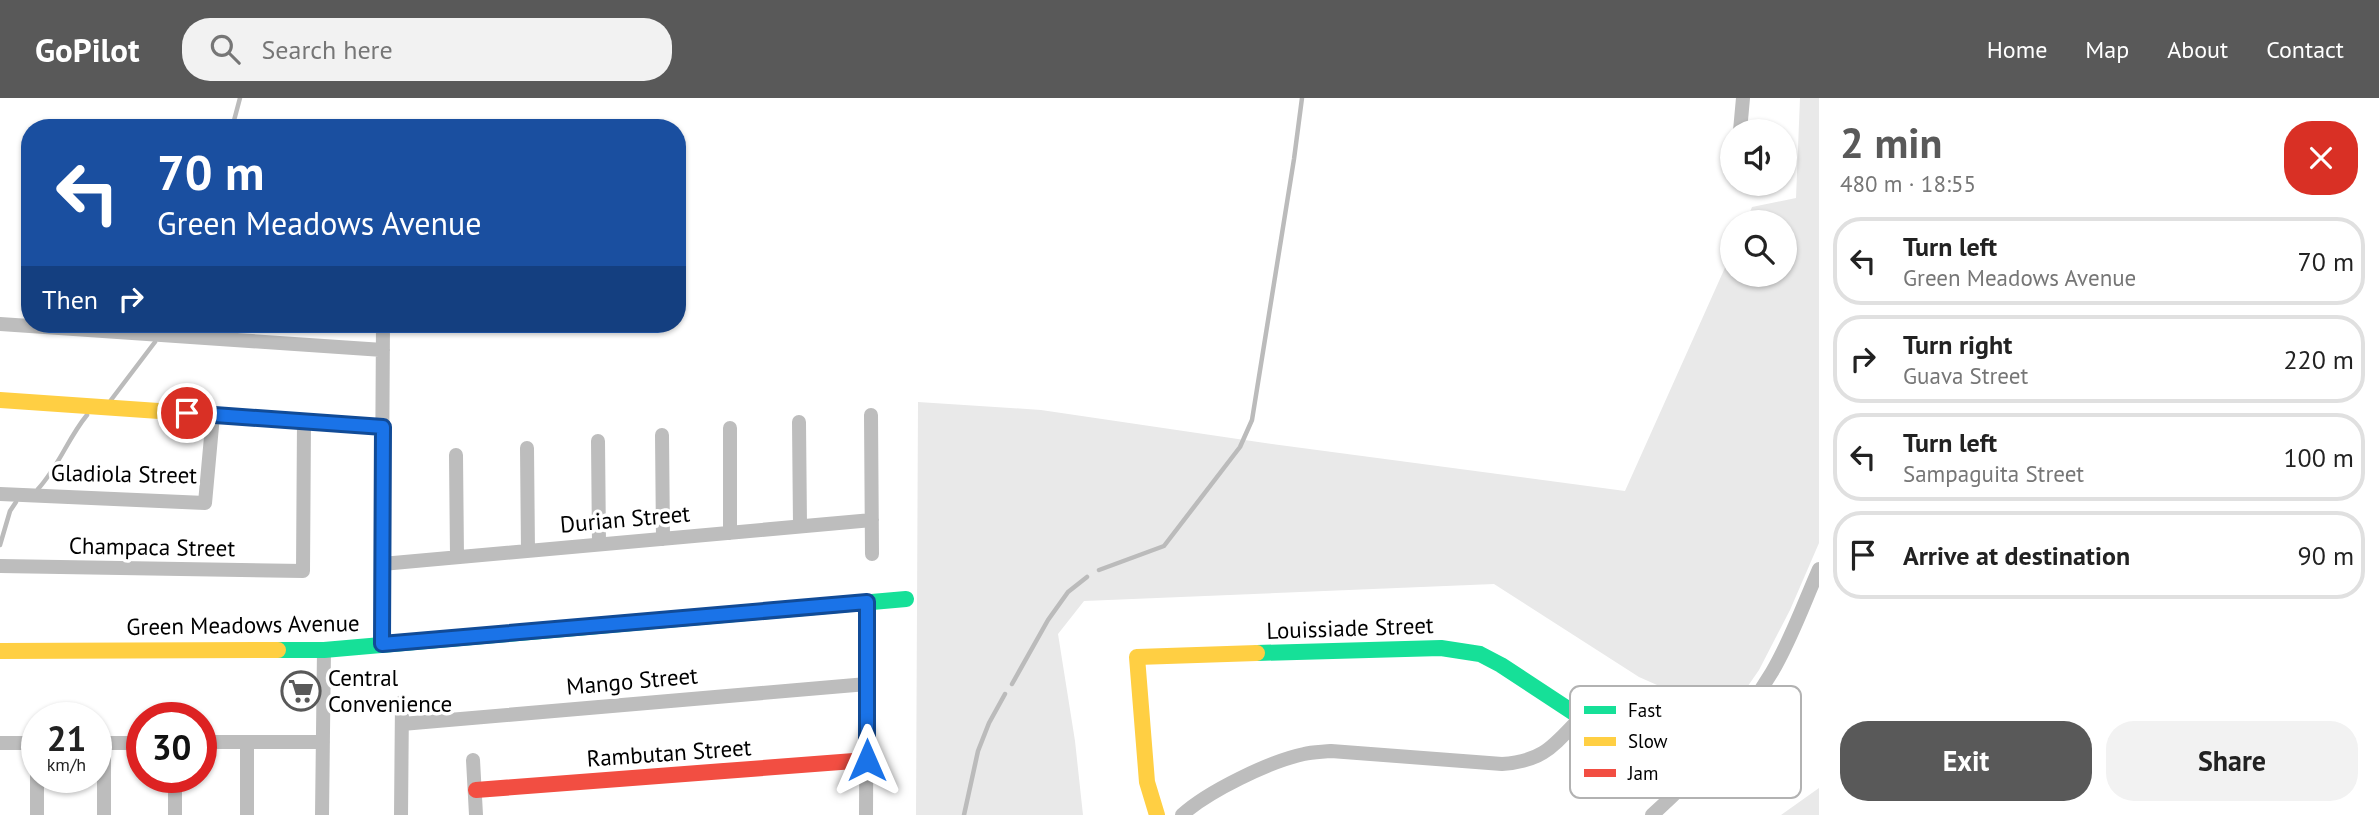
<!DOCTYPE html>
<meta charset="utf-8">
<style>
:root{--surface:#fff;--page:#f2f2f2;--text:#222;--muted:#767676;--line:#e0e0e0;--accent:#595959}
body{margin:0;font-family:"PT Sans",sans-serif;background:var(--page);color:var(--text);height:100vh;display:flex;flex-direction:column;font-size:26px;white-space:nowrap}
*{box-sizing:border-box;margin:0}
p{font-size:23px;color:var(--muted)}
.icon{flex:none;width:38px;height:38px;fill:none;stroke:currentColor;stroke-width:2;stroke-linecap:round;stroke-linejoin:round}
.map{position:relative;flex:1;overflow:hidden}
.drawer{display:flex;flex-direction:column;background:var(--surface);width:560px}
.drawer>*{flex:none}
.top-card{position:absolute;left:21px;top:21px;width:665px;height:214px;border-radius:28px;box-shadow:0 2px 5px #0004;background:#1a4fa0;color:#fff;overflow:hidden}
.buttons{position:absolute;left:1720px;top:21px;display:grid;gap:14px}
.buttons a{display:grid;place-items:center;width:77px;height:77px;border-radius:50%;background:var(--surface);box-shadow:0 2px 5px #0004;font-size:35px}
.speed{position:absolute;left:21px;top:604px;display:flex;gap:14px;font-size:35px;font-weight:700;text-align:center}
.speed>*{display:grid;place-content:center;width:91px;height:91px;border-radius:50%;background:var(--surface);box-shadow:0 2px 5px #0004;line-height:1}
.speed small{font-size:18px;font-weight:400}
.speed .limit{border:10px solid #d22;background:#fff;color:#111}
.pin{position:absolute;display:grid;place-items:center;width:60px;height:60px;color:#fff;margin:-30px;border:4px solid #fff;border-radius:50%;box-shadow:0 2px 7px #0007}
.me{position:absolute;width:77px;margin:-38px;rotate:0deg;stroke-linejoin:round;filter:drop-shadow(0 0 5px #0008)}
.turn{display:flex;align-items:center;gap:24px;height:147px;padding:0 21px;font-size:32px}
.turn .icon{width:91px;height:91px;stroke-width:2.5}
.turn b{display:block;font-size:49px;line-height:60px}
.then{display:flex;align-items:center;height:66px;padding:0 21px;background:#0003;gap:14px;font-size:26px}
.round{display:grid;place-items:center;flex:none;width:74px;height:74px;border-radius:28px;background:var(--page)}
.overview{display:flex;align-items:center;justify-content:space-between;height:119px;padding:0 21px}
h1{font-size:42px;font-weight:700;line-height:52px;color:var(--accent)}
.primary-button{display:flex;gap:14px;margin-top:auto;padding:14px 21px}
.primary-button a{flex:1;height:80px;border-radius:28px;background:var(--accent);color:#fff;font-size:28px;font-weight:700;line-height:80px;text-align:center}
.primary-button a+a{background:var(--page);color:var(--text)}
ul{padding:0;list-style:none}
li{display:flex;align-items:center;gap:21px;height:88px;margin:0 14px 10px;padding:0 7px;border:4px solid var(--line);border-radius:28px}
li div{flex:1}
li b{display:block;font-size:26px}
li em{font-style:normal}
header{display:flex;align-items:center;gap:42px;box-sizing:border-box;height:98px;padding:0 35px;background:var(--accent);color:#fff}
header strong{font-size:33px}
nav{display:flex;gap:38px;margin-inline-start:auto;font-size:24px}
.search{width:490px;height:63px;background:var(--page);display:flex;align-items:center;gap:18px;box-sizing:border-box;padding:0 24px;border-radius:28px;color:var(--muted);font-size:26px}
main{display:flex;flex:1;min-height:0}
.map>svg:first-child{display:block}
</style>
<header>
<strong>GoPilot</strong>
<div class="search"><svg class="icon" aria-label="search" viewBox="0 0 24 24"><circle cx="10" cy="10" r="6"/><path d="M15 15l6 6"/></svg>Search here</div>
<nav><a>Home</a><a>Map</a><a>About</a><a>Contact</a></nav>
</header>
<main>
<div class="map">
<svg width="1819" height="717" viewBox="0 0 1819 717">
<rect width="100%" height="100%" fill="#fff"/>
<path fill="#e9e9e9" d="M1800 0H1819V445L1790 512 1759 572 1727 618 1639 579 1494 486 1084 503 1058 536 1075 643 1083 717H916L918 304 1041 312 1265 345 1625 393 1732 154V177H1785V124H1746L1752 109 1796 100Z
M1819 690V717H1781Z"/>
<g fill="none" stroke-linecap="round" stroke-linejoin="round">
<path stroke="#bbb" stroke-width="4.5" d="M232 30 240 0
M167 228 169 226
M111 302 155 244
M38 391C59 368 68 340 87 317
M0 447 10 413 16 404
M1099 472 1164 448 1240 349 1252 322 1294 61 1302 0
M1012 586 1048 522 1068 494 1087 479
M964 717 978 653 989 625 1005 596"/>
<path stroke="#bdbdbd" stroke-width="14" d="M1740 33 1743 0
M0 226 383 252
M871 317 872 456
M799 324 800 428
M730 330V435
M662 337 663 441
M598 343 599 446
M527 350 528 453
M456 357 457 459
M0 396 205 405 213 317
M382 466 872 422
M0 468 303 473 304 323
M381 546 383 226
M402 626 867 586
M201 644H323
M247 644V717
M0 645H37
M37 645V717
M98 645H142
M104 645V717
M473 662 476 717
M175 679V717
M322 717 324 552
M401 717 402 604
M866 717 867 504
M1182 717C1207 694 1270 663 1304 656 1312 654 1322 654 1331 653L1502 666C1544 663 1553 648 1581 619
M1652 717C1699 675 1740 628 1772 574 1791 542 1804 505 1819 471"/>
<path stroke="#16e098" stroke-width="16" d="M278 552H324L906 501
M1257 555 1441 550 1480 556 1501 567 1685 688"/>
<path stroke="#ffcf43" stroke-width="16" d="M0 302 288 322
M0 553 278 552
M1157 717 1147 684 1137 559 1257 555"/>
<path stroke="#f24e42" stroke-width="16" d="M288 322 383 329
M476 692 867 662"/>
</g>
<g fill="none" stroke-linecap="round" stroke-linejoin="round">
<g stroke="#114b97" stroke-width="18">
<path id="route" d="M187 315 383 329 382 546 867 504V662"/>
</g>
<use href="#route" stroke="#1a73e8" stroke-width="12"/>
</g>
<defs>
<g id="supermarket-ring" transform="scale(2.0125)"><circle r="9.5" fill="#fff" stroke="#595959" stroke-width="1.5"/><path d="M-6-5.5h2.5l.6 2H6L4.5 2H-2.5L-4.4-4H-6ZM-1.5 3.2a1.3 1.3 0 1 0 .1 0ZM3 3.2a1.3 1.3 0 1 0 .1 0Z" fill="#595959"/></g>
</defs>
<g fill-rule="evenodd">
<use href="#supermarket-ring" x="301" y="593"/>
</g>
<g text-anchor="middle" stroke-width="7" stroke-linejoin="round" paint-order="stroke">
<g font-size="23" fill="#000" stroke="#fff">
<text transform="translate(124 376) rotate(1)" y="8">Gladiola Street</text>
<text transform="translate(625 421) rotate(-5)" y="8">Durian Street</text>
<text transform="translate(152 449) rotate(1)" y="8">Champaca Street</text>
<text transform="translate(243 527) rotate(-1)" y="8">Green Meadows Avenue</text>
<text transform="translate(1350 530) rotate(-2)" y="8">Louissiade Street</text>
<text transform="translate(632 583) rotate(-5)" y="8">Mango Street</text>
<text transform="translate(669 655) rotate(-4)" y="8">Rambutan Street</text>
</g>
<g font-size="23" fill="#000" stroke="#fff" text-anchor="start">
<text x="328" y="588">Central<tspan x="328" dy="26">Convenience</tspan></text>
</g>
</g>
<rect x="1570" y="588" width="231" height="112" rx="10" fill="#fff" stroke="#b2b2b2" stroke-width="2"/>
<rect x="1584" y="608" width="32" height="8" fill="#16e098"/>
<rect x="1584" y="639" width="32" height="9" fill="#ffcf43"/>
<rect x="1584" y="671" width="32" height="8" fill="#f24e42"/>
<g font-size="19" fill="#000">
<text x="1628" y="619">Fast</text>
<text x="1628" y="650">Slow</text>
<text x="1628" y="682">Jam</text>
</g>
</svg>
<div class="buttons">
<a><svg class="icon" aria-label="sound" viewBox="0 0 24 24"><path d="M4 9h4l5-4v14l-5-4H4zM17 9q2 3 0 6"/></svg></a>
<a><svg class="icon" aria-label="search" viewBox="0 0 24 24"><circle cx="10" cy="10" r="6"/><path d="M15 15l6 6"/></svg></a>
</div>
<div class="speed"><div>21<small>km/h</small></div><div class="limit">30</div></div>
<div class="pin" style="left:187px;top:315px;background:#d93025"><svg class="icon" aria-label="arrive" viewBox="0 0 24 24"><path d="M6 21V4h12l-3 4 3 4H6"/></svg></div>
<svg class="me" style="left:867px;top:662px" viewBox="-20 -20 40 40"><path d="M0-17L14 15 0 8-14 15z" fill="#1a73e8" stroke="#fff" stroke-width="4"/></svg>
<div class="top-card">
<div class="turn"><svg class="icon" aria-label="left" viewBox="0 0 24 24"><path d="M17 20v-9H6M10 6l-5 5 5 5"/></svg><div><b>70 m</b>Green Meadows Avenue</div></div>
<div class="then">Then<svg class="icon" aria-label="right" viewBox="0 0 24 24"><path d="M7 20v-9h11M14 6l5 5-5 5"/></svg></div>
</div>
</div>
<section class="drawer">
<div class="overview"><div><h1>2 min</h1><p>480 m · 18:55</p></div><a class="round" style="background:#d93025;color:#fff"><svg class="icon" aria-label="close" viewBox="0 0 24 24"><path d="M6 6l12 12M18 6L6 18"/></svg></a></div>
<ul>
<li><svg class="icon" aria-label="left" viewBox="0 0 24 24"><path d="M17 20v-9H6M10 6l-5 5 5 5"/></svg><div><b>Turn left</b><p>Green Meadows Avenue</p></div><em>70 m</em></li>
<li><svg class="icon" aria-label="right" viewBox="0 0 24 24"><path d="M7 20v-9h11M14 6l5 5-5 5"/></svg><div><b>Turn right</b><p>Guava Street</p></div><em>220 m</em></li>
<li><svg class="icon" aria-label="left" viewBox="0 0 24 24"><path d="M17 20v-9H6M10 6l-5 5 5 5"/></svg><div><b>Turn left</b><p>Sampaguita Street</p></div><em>100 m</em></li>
<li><svg class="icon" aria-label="arrive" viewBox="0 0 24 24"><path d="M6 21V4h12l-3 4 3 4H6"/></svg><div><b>Arrive at destination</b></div><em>90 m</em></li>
</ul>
<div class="primary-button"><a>Exit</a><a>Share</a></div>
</section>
</main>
